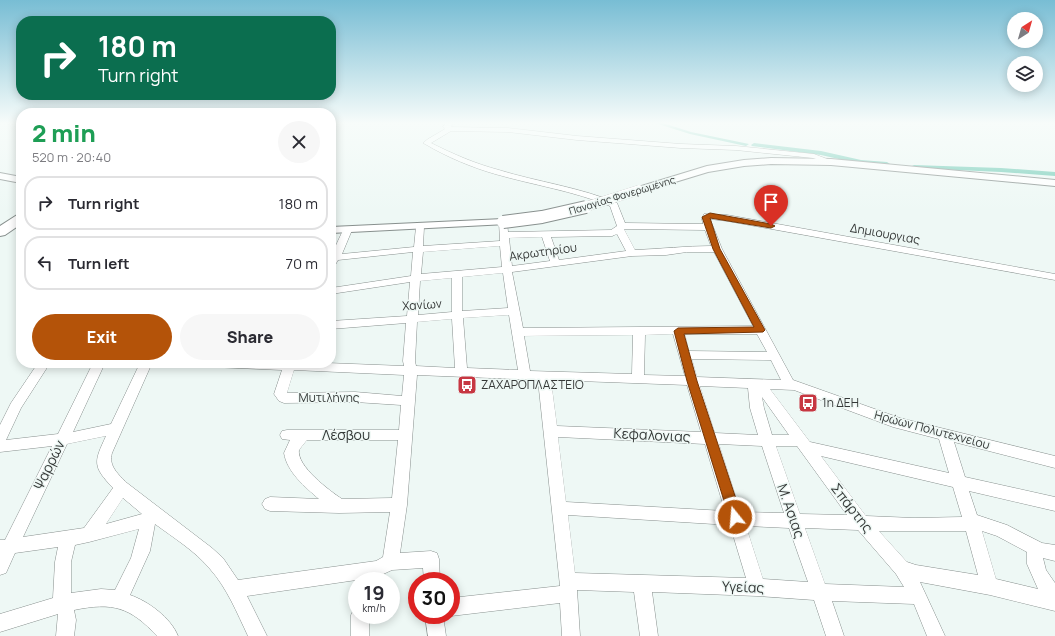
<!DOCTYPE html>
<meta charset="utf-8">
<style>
:root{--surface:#fff;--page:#f7f7f7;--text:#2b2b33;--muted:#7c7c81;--line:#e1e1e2;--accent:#b45309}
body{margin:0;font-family:Manrope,sans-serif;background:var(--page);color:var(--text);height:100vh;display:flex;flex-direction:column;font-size:15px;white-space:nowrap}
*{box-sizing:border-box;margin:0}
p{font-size:13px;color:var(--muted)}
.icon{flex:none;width:22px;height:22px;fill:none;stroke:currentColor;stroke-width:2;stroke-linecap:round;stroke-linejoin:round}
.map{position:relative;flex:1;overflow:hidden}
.drawer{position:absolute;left:16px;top:108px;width:320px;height:260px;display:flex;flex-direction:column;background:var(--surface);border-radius:16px;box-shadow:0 2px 10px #0003}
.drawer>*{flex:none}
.guide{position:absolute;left:16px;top:16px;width:320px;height:84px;border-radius:16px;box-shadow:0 2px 10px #0003;background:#0b6e4f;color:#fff;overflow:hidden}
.needle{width:26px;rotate:37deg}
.controls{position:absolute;left:1007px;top:12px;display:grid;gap:8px}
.controls a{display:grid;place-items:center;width:36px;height:36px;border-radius:50%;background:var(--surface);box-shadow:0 2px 10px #0003;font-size:20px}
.speed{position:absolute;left:348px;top:572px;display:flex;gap:8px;font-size:20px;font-weight:700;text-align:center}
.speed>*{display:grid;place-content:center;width:52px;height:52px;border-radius:50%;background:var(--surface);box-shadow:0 2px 10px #0003;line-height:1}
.speed small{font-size:10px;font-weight:400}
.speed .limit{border:6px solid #d22;background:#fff;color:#111}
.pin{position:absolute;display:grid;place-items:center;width:34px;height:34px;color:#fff;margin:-41px -17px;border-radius:50% 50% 50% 0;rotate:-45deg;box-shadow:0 0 4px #0007}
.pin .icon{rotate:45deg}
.me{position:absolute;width:44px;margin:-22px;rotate:343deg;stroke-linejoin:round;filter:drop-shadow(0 0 3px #0008)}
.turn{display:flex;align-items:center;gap:14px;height:84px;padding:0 16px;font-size:18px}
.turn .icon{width:52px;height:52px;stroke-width:2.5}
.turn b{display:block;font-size:28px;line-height:34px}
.round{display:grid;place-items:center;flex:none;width:42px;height:42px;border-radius:21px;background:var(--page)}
.head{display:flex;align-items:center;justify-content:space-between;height:68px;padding:0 16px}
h1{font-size:24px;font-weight:800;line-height:30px;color:#1e9e55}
.button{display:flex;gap:8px;margin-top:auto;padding:8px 16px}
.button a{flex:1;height:46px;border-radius:24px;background:var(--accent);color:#fff;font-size:16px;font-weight:800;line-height:46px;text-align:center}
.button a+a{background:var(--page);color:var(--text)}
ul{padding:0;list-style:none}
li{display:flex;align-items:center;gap:12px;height:54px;margin:0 8px 6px;padding:0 8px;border:2px solid var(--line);border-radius:16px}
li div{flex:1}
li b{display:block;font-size:15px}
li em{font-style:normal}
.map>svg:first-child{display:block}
</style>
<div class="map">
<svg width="1055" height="636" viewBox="0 0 1055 636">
<rect width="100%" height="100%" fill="#eef8f5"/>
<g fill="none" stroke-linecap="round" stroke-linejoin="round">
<path fill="#70cab5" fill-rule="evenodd" d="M655 123H663L691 132 749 144 746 146 690 134Z
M754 143 821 151 861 160 887 162 890 164 887 166 861 164 821 155 752 146 751 145Z
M914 165 1001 168 1055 172V176L1001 172 912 168V166Z"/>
<g stroke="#88908e" stroke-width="1">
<path id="minor" d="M446 123H453L451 127 508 128 577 136 681 144 736 146 814 154 835 162 831 164 813 158 736 150 681 148 577 140 508 132 451 131 431 143C453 154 476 164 499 170 538 182 579 187 617 203L625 223 703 224 702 219 704 214 727 215 1055 274V280L727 221 710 219 722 249 793 380 900 418 1055 456V468L954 442 965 477 1055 497V511L969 491 977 515 1007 525 1042 543 1055 545V561L1043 558 1046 570 1055 583V611L990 595 920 582 945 636H927L914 604 832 601 844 636H826L814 600 757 596 652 592 658 636H640L634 592 577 590 580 636H562L560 603 451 616 449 615H451V598L560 586 538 380 417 375 407 505 400 553 431 551 437 553 439 559 440 581H424L423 568 392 570 377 577 247 596 267 636H248C237 613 227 588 210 569 195 551 174 538 155 524L150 551 130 595C148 601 171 618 178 636H157C130 607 113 602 74 610L76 620 74 636H56L58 614 0 632V614L53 598 55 562 58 547 15 553 6 573 0 575V540H5L52 446 0 452V425L11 403 38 363H50L21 408 6 440 58 434 93 363H105L73 432 111 424 140 363H152L112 453C108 466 119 475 127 483L212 548 223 558 238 580 376 561 383 557 390 512 339 513 270 511 265 509 262 504 265 499 270 497 319 499C305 487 287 472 284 453L290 440 282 439 280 435 282 431 287 430H399L401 405 355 402 284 403 279 401 274 394 282 370 213 367 209 366 207 363H327L404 366 403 361 406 323 331 329V321L407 316 410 282 331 294V288L411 276 413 252 338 260 334 267 331 268V256L344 228H350L352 230 342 254 414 247 416 227 420 224 424 227 423 246 500 241 499 222 503 219 507 222 508 232 611 230 617 226 610 206C574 191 533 185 495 174 471 167 447 157 425 144L423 143 428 139 445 129 443 127ZM624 229 705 230 711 246C686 246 661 249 635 250ZM617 234 626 251 559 260 551 237 612 236ZM542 237 550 261 512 266 509 238ZM500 246 502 267 421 274 423 252ZM687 252H714L753 326 523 328 512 272 632 256 666 255ZM503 273 508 308 462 311V277ZM452 278V312L418 315 420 281ZM509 315 518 370 467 368 463 318ZM452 319 455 368 416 366 415 361 417 322ZM673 334 685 376 644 375 645 335ZM685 334H757L767 352 689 351ZM633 335 632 374 530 371 524 336ZM692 359 771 360 781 380 697 377ZM294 370 404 375 402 396 355 392 287 393ZM551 380 687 385 701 432 557 426ZM700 386 748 388 750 408 758 435 715 433ZM770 389 794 390 893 427 939 439 949 473 810 442ZM762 397 789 435H772L764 408ZM106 436C94 462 92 466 113 488L84 528 23 537 67 444ZM558 437 705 444 725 511 566 502ZM307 440H398L392 498 342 499C330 491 296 466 299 450ZM719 444 762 446 784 513 741 512ZM776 446H797L847 515 800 514ZM821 456 953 487 962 517 914 518 866 516ZM123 498 142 514 106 524ZM568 515 730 525 746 578 575 573ZM746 526 789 528 808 582 763 579ZM805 528 858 530 896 574 904 587 825 584ZM139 529 131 558 115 590 101 589 71 593V562L75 545 89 542ZM879 531H966L978 575 916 565 907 562ZM982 531 997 536 1027 552V564L1038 589 996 579Z
M357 607V615H369V636H351V615L354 609Z
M425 615H443L446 636H428Z"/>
</g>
<g stroke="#88908e" stroke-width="2">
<path id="major" d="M771 158 831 159 1055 180V186L831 165 771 164 744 166 708 172 639 193 634 190 635 188 707 166 744 160Z
M503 219 509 222 507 224 331 233V227Z"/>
</g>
<g stroke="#88908e" stroke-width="2">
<path id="highway" d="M0 173 21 177V183L0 179Z
M21 214V224L5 235 0 236V226L17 215Z"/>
</g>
<use href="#minor" fill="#fff" fill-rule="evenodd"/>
<use href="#major" fill="#fff" fill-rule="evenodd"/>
<use href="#highway" fill="#fff" fill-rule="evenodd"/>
<g stroke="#88908e" stroke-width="10" stroke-linecap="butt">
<path id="major-bridge-far1" d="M582 208 639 190"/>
</g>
<g stroke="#88908e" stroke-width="14" stroke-linecap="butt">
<path id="major-bridge" d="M503 222 542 217 586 207"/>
</g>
<use href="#major-bridge-far1" stroke="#fff" stroke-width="10"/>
<use href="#major-bridge" stroke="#fff" stroke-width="12"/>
</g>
<linearGradient id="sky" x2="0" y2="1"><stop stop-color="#78bdd4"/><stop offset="0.58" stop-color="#f7fcfa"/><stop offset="1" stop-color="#f7fcfa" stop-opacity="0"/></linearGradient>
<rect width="1055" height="212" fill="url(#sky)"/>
<path fill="#b45309" stroke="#753606" d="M710 213 771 224 775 226 771 228 710 218 720 249 765 330 763 332 684 334 697 381 742 517 740 521 735 523 731 521 729 517 687 381 674 331 678 328 754 327 713 249 702 217Z"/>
<defs>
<g id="bus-square" transform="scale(1)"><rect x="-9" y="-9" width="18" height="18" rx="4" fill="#c73742" stroke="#eef8f5"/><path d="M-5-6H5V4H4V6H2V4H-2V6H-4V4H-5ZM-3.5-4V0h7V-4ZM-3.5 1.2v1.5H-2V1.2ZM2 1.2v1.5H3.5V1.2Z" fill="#fff"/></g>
</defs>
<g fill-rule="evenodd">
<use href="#bus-square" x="467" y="385"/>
<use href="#bus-square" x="808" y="403"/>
</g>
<g text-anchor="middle" stroke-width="3" stroke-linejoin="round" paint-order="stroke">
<g font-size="10" fill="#353837" stroke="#eef8f5">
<text transform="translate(622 195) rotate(-17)" y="4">Παναγίας Φανερωμένης</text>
</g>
<g font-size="12" fill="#353837" stroke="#eef8f5">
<text transform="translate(885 234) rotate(10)" y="4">Δημιουργιας</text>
<text transform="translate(543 252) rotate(-8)" y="4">Ακρωτηρίου</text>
<text transform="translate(422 305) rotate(-4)" y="4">Χανίων</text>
<text x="329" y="402">Μυτιλήνης</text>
<text transform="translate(932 430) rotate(15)" y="4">Ηρώων Πολυτεχνείου</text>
</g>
<g font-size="12" fill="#353837" stroke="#eef8f5" text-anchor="start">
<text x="481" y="389">ΖΑΧΑΡΟΠΛΑΣΤΕΙΟ</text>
<text x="822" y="407">1η ΔΕΗ</text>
</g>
<g font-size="14" fill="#353837" stroke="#eef8f5">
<text x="346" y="440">Λέσβου</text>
<text transform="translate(652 435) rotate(3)" y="5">Κεφαλονιας</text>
<text transform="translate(49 465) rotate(-64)" y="5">Ψαρρών</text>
<text transform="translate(852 508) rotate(52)" y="5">Σπάρτης</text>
<text transform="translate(791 511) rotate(71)" y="5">Μ. Ασιας</text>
<text transform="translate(743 587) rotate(2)" y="5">Υγείας</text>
</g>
</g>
</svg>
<div class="controls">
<a><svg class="needle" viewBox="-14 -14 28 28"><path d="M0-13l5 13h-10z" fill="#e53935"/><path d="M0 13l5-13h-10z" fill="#7c7c81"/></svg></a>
<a><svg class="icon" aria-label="layers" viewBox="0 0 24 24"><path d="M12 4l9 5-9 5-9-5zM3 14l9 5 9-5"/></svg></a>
</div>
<div class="speed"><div>19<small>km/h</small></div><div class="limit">30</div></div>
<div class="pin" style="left:771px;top:226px;background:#d93025"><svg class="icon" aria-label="arrive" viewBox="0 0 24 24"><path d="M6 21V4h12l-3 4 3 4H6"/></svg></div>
<svg class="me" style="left:735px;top:517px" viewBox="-20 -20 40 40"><circle r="17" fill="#b45309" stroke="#fff" stroke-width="3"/><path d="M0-11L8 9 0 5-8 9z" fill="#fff"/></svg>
<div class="guide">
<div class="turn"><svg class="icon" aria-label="right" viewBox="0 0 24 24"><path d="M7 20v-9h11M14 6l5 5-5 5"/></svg><div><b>180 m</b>Turn right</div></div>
</div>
<section class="drawer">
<div class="head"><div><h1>2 min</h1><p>520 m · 20:40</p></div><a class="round"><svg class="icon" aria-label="close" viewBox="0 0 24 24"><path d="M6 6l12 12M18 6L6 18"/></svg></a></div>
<ul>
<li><svg class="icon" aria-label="right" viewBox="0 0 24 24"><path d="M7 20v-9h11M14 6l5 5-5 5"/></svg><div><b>Turn right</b></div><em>180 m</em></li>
<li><svg class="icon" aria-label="left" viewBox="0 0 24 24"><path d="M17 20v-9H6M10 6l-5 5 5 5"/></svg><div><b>Turn left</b></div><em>70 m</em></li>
</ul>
<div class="button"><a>Exit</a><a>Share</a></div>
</section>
</div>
